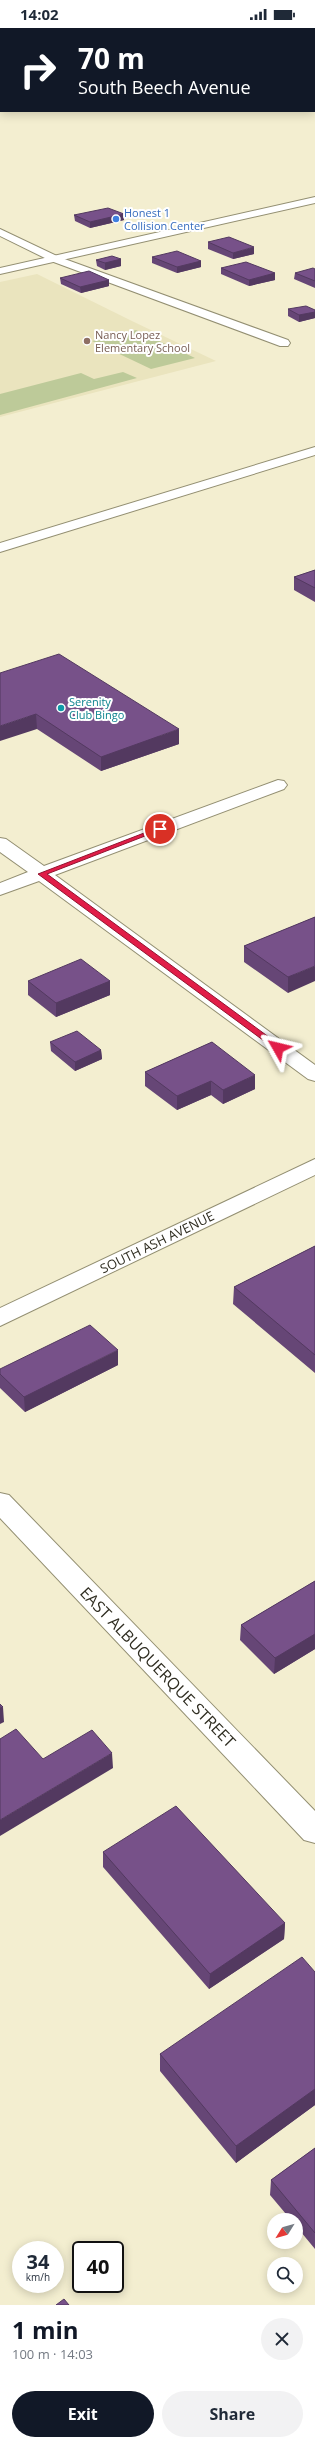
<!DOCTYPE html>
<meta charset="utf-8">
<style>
:root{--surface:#fff;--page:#f2f2f3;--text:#1f2937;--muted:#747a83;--accent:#111827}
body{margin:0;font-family:"Open Sans",sans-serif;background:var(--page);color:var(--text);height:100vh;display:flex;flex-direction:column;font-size:15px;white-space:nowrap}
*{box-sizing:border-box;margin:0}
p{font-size:13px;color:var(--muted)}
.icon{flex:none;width:22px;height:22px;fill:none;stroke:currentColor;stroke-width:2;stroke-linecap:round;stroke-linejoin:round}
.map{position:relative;height:2277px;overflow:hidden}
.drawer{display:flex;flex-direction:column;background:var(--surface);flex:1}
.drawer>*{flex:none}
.banner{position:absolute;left:0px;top:0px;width:315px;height:84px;box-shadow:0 2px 10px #0003;background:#111827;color:#fff;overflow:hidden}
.needle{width:26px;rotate:233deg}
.controls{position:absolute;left:267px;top:2185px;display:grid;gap:8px}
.controls a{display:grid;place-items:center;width:36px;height:36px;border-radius:50%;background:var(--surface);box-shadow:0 2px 10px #0003;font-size:20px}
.speed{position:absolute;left:12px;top:2213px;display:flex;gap:8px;font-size:20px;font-weight:700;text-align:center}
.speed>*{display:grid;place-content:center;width:52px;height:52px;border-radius:50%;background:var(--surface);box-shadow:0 2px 10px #0003;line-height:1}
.speed small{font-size:10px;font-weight:400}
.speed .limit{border:2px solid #111;border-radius:6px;background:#fff;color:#111}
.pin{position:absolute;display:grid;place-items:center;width:34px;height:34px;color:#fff;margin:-17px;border:2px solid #fff;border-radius:50%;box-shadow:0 1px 4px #0007}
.me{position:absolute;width:44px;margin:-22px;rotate:307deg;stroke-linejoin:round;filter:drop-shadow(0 0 3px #0008)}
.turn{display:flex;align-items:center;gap:14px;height:84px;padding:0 12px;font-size:18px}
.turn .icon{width:52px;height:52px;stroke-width:2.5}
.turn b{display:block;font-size:28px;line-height:34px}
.round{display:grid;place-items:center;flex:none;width:42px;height:42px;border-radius:21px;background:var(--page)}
.overview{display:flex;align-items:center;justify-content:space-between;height:68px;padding:0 12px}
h1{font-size:24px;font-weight:700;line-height:30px;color:var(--accent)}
.action{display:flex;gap:8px;margin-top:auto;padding:8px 12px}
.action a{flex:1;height:46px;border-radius:24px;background:var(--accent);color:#fff;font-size:16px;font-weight:700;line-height:46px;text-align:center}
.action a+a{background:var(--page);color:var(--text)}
.status{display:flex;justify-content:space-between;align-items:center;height:28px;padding:0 20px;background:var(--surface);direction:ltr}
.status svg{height:11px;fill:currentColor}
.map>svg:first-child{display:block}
</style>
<div class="status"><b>14:02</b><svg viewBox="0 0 49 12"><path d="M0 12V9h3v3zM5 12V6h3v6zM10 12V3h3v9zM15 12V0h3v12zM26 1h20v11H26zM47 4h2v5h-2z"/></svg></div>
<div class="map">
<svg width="315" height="2277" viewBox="0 0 315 2277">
<rect width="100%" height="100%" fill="#f3eed0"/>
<path fill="#eae4be" d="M37 246 134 294 216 333 0 389V254Z"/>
<path fill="#bdca99" d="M136 302 195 330 151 341 92 313Z
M123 344 137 350 0 387V366L81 345 94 351Z"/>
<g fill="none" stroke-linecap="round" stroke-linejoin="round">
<g stroke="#938f72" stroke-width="2">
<path id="minor" d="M0 201 59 229 288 312 290 315 288 318H280L51 233 0 208Z
M315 419V427L0 524V515Z
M278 752 284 753 287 757 284 761 55 847 315 1037V1053L308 1051 39 853 0 867V855L28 844 0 824V810L6 811 44 838Z
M315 1131V1147L0 1298V1280Z
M0 1465 9 1467 315 1783V1815L304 1812 0 1490Z"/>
</g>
<g stroke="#938f72" stroke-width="2">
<path id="major" d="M315 169V175L0 246V240Z"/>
</g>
<use href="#minor" fill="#fff" fill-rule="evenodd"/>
<use href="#major" fill="#fff" fill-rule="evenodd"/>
</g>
<path fill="#664676" d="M124 186V192L90 200 75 193 74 187Z
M208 214 254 226 233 231 208 221Z
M152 229 201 233V239L177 245 152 235Z
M121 231V238L105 242 97 238 96 232Z
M221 240 275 245V252L249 258 221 246Z
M315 241V260L294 251 295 245Z
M60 250 109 252V258L81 265 61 256Z
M288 281 315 282V290L299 294 288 288Z
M315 542V574L294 562V549Z
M0 645 179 716 101 743 37 701Z
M315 889 288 965 244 934V918Z
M28 953H110V967L56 989 28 967Z
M50 1014 101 1022 102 1031 75 1043 51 1023Z
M212 1014 255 1061 223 1076 211 1067 177 1082 145 1058V1044Z
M315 1218V1345L233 1276 234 1259Z
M118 1337 25 1384 0 1360V1341Z
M315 1553V1621L274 1646 240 1612 241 1597Z
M103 1824 285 1895 284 1911 209 1961 103 1839Z
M315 1944V2077L236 2135 160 2043V2026Z
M315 2120V2221L296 2198V2192H291L270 2167 271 2152Z"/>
<path fill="#533960" d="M124 186V192L90 200V194Z
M254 219V226L233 231V225Z
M121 231V238L105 242V235Z
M201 233V239L177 245V239Z
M275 245V252L249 258V252Z
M109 252V258L81 265 80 259Z
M315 284V290L299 294V287Z
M36 686 37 701 0 713V698Z
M179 701V716L101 743V729Z
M315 938V953L288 965V949Z
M110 953V967L56 989V975Z
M101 1022 102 1031 75 1043V1034Z
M255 1047V1061L223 1076V1062Z
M211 1053V1067L177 1082V1068Z
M118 1322V1337L25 1384 24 1369Z
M315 1606V1621L274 1646 275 1630Z
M3 1679 4 1694 0 1696V1680Z
M112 1725 113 1740 0 1808V1792Z
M285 1895 284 1911 209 1961 210 1946Z
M315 2061V2077L236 2135V2118Z"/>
<path fill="#775189" stroke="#533960" d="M108 180 124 186 90 194 74 187Z
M229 209 254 219 233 225 208 214Z
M177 223 201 233 177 239 152 229Z
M112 228 121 231 105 235 96 232Z
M246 234 275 245 249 252 221 240Z
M313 240 315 241V253L295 245Z
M89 243 109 252 80 259 60 250Z
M306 278 315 282V284L299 287 288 281Z
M315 542V560L294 549Z
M59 626 179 701 101 729 36 686 0 698V645Z
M315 889V938L288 949 244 918Z
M81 931 110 953 56 975 28 953Z
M77 1003 101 1022 75 1034 50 1014Z
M212 1014 255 1047 223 1062 211 1053 177 1068 145 1044Z
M315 1218V1327L234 1259Z
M90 1297 118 1322 24 1369 0 1346V1341Z
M315 1553V1606L275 1630 241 1597Z
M0 1676 3 1679 0 1680Z
M16 1701 43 1731 92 1702 112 1725 0 1792V1711Z
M176 1778 285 1895 210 1946 103 1824Z
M302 1929 315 1944V2061L236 2118 160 2026Z
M315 2120V2205L271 2152Z
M64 2271 69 2277H56Z"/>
<path fill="#e11d48" stroke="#92132f" d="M157 800 163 801 47 846 281 1018V1021H275L38 846Z"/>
<circle fill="#3f7fe0" stroke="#fff" stroke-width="1.5" cx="116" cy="191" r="4"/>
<circle fill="#8d6e63" stroke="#fff" stroke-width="1.5" cx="87" cy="313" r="4"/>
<circle fill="#0f9aa8" stroke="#fff" stroke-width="1.5" cx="61" cy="680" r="4"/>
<g text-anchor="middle" stroke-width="4" stroke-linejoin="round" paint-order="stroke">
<g font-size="11" fill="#366cbe" stroke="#fff" text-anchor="start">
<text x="124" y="189">Honest 1<tspan x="124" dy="13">Collision Center</tspan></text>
</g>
<g font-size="11" fill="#785e54" stroke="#fff" text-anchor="start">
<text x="95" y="311">Nancy Lopez<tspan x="95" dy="13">Elementary School</tspan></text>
</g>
<g font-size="11" fill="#0d838f" stroke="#fff" text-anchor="start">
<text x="69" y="678">Serenity<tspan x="69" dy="13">Club Bingo</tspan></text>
</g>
<g font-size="13" fill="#2f2d21" stroke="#fff">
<text transform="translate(157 1214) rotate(-26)" y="5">SOUTH ASH AVENUE</text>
</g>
<g font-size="16" fill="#2f2d21" stroke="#fff">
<text transform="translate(158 1639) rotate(46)" y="6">EAST ALBUQUERQUE STREET</text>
</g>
</g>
</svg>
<div class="controls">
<a><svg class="needle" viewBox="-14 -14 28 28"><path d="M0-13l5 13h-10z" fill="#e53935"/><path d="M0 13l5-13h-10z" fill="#747a83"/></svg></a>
<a><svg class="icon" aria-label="search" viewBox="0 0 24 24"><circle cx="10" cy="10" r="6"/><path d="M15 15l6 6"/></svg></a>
</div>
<div class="speed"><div>34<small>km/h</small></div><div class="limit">40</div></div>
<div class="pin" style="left:160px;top:801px;background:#d93025"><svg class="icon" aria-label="arrive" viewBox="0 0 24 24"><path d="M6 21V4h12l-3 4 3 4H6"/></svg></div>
<svg class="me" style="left:278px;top:1020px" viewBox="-20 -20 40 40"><path d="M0-17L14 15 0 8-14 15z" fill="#e11d48" stroke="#fff" stroke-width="4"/></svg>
<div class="banner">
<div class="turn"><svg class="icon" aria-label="right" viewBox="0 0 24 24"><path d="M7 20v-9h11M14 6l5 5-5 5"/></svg><div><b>70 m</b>South Beech Avenue</div></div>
</div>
</div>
<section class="drawer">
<div class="overview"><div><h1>1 min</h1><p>100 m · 14:03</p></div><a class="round"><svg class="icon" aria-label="close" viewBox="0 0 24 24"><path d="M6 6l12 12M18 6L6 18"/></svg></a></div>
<div class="action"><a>Exit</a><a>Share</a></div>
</section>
